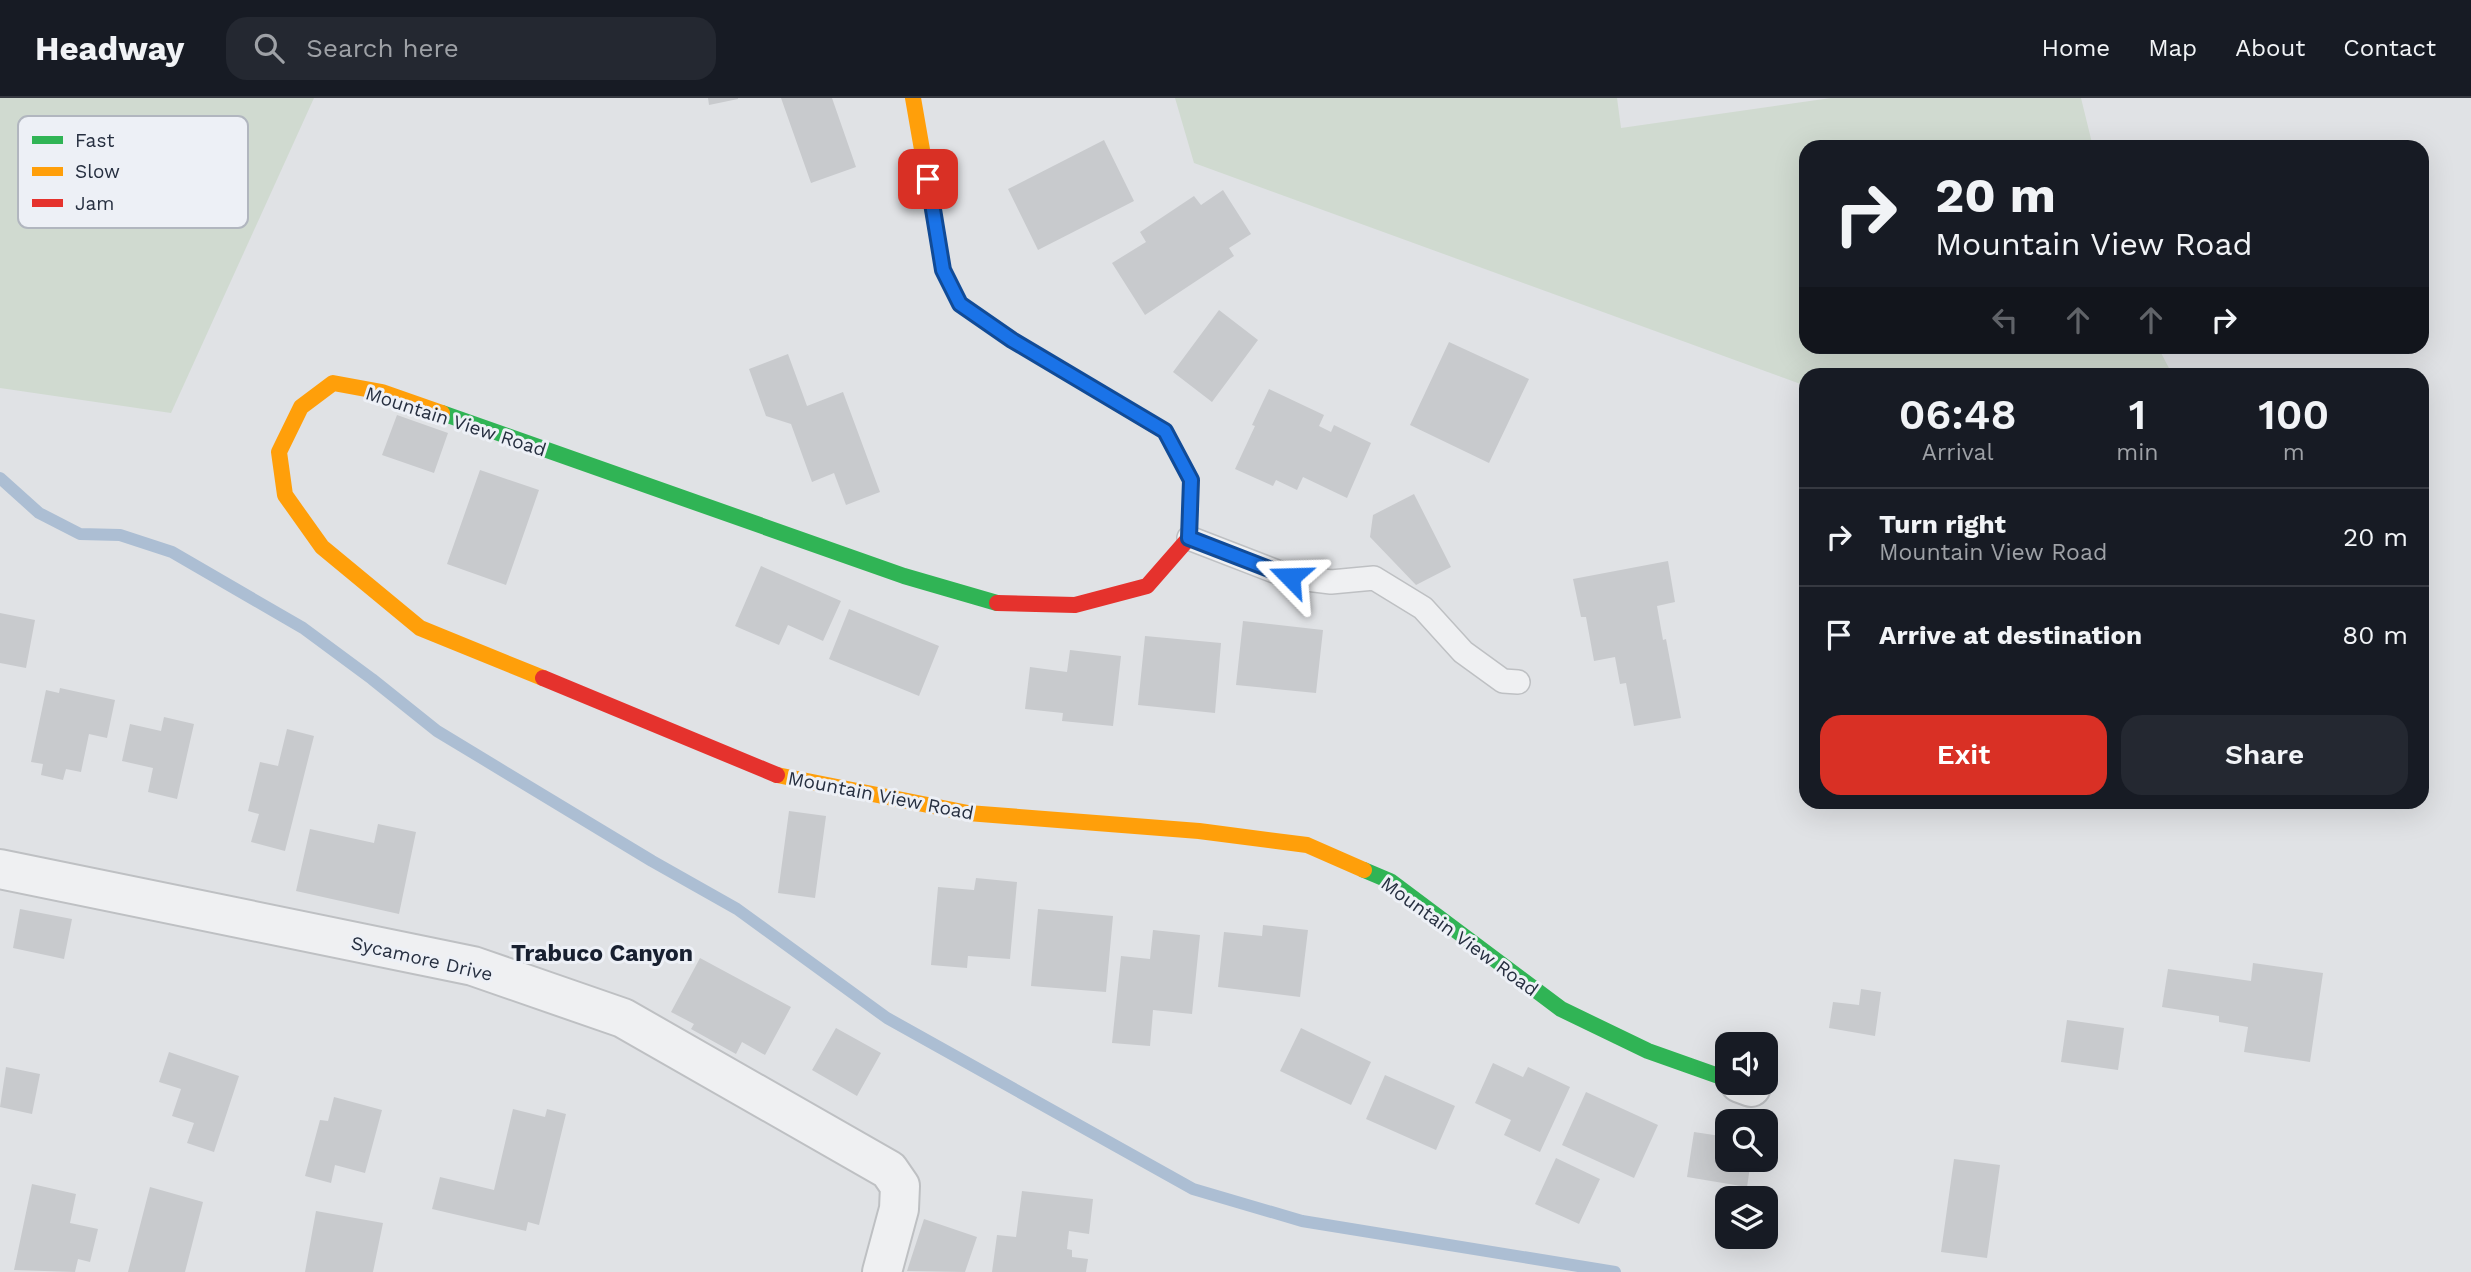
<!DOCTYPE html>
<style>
:root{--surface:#171b24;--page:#242831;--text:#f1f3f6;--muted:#9ea1a6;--line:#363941;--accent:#d93025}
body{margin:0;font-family:"Work Sans",sans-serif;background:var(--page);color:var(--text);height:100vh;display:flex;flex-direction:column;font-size:26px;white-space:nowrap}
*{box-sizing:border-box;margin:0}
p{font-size:23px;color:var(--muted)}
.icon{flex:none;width:38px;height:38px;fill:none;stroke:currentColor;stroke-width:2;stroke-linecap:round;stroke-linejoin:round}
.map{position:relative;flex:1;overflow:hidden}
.side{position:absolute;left:1799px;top:270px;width:630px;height:441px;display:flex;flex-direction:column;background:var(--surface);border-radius:21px;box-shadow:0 7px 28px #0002}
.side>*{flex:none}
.hud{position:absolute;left:1799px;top:42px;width:630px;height:214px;border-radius:21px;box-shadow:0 7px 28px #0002;background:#171b24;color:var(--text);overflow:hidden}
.controls{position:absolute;left:1715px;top:934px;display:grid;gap:14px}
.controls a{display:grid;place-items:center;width:63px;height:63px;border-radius:14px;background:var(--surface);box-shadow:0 7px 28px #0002;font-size:35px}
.pin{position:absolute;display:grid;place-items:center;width:60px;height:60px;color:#fff;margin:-30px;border-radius:14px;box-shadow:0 4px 10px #0006}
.me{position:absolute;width:77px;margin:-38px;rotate:292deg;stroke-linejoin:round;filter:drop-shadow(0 0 5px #0008)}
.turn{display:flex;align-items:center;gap:24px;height:147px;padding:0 21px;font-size:32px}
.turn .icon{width:91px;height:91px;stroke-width:2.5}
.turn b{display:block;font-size:49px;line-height:60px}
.lanes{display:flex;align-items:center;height:66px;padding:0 21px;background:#0003;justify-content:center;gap:35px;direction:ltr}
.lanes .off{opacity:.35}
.eta{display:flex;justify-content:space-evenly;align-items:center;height:119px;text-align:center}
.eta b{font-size:42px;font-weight:600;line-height:49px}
.button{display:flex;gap:14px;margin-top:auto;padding:14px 21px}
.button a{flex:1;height:80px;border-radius:21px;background:var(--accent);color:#fff;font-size:28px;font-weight:600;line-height:80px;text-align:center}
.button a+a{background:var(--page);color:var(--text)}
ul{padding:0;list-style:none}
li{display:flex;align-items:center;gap:21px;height:98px;padding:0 21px;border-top:2px solid var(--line)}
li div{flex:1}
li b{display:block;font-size:26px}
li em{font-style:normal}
header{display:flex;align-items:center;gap:42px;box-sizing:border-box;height:98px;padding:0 35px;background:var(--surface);border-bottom:2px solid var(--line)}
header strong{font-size:33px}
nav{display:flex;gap:38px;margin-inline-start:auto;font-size:24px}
.search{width:490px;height:63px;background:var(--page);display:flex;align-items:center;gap:18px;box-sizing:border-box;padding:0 24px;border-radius:21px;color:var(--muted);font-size:26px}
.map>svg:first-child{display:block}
</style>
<header>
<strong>Headway</strong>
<div class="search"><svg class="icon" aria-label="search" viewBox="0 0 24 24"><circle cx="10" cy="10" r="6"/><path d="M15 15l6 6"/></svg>Search here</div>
<nav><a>Home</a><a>Map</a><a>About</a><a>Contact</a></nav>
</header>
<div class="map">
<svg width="2471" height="1174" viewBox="0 0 2471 1174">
<rect width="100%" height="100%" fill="#e0e2e5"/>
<path fill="#d0dad0" d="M0 0H314L171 315 0 290Z
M1175 0H1617L1621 30 1831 0H2081L2093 49H1806V248L2158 249 2172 276H1806V288L1194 65Z"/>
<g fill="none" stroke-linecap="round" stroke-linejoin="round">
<path stroke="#acbed3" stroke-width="12" d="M0 380 39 415 80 436 120 437 172 454 303 530 372 581 437 633 652 763 737 811 887 920 1193 1091 1302 1123 1615 1174"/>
</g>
<path fill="#c8cacd" d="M708 0H738V1L709 7Z
M781 0H832L856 69 811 85Z
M1104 42 1134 103 1038 152 1008 91Z
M1223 92 1251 136 1229 150 1234 158 1145 217 1112 165 1146 144 1140 134 1194 98 1201 107Z
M1219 212 1258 242 1212 304 1173 274Z
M1449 244 1529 281 1489 365 1410 327Z
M788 256 807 308 843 294 880 394 846 407 834 375 812 384 791 326 766 318 749 271Z
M1269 291 1324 317 1319 328 1331 334 1334 327 1371 345 1347 400 1303 379 1297 392 1276 382 1273 388 1235 371 1255 328 1252 327Z
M397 317 448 335 434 375 382 357Z
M480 372 539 392 506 487 447 466Z
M1414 396 1451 469 1416 487 1370 439 1373 417Z
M1668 463 1675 504 1657 508 1663 542 1666 541 1681 620 1634 628 1626 585 1620 586 1615 559 1594 563 1586 519H1581L1573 481Z
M761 468 841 503 823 543 788 527 779 547 735 528Z
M849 511 939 548 919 598 829 561Z
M0 515 35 522 26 570 0 565Z
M1243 523 1323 532 1316 595 1236 587Z
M1145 538 1221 545 1215 615 1138 607Z
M1070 552 1121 558 1113 628 1062 623 1063 615 1025 611 1030 569 1067 574Z
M60 590 115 602 107 640 89 636 81 674 66 671 63 682 41 677 43 666 31 664 46 592 59 595Z
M164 619 194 626 177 701 148 694 153 670 122 663 130 626 161 633Z
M287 631 314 638 285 753 251 744 259 716 248 713 260 664 278 668Z
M789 713 826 718 815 800 778 795Z
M378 726 416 734 399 816 296 793 310 731 374 745Z
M976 780 1017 784 1010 861 968 858 967 870 931 867 938 789 974 792Z
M20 811 72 821 64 861 13 850Z
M1038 811 1113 818 1106 894 1031 888Z
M1263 827 1308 832 1300 899 1218 889 1224 834 1262 838Z
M1153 832 1200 837 1192 916 1153 912 1150 948 1112 945 1121 858 1150 861Z
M700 860 791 909 765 957 742 944 736 956 691 931 694 926 671 914Z
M2253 865 2323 875 2310 964 2244 954 2248 929 2219 924V918L2162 909 2168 871 2251 883Z
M1861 891 1881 894 1875 938 1829 930 1833 904 1859 907Z
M2067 922 2124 930 2118 972 2061 964Z
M836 930 881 955 857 998 812 972Z
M1301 930 1371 964 1351 1007 1280 973Z
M169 954 239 978 214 1054 187 1045 194 1025 172 1018 181 991 159 984Z
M1493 965 1523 979 1528 969 1570 989 1540 1054 1504 1037 1511 1022 1475 1005Z
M6 969 40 976 32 1016 0 1009Z
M1385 977 1455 1008 1436 1052 1366 1021Z
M1586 994 1658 1027 1634 1080 1562 1047Z
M334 999 382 1012 365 1075 335 1067 331 1085 305 1078 320 1022 328 1023Z
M513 1011 545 1019 547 1011 566 1016 539 1127 528 1124 526 1133 432 1111 440 1079 494 1092Z
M1694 1034 1727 1039V1062H1751L1747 1089 1687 1079Z
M1556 1060 1600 1081 1579 1126 1535 1106Z
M1954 1061 2000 1067 1987 1160 1941 1154Z
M32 1086 76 1096 70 1125 98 1131 90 1164 78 1161 75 1174 14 1172Z
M150 1089 203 1104 185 1174H128Z
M1022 1093 1093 1101 1089 1136 1069 1133 1067 1151 1072 1152V1159L1088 1161 1086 1174H992L997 1137 1016 1139Z
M316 1113 383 1125 373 1174H305Z
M924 1121 977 1139 965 1174 907 1173Z"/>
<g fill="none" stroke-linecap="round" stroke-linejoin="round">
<g stroke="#bec0c3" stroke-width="26">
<path id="lane" d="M1189 440 1290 479 1331 484 1374 480 1423 510 1463 554 1503 583 1518 584"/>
</g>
<g stroke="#bec0c3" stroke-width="42">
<path id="street" d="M0 771 473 868 623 920 889 1072 900 1088 899 1111 882 1174
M1740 985 1751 989"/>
</g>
<use href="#lane" stroke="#eff0f2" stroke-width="23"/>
<use href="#street" stroke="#eff0f2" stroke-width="38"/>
<path stroke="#30b455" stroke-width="16" d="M442 315 904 478 997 505
M1364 772 1390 783 1561 911 1648 953 1727 981"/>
<path stroke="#ff9f0a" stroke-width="16" d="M913 0 943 172 960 206 1012 242 1152 326
M442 315 382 294 333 285 301 309 279 354 285 397 322 449 420 530 543 580
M777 677 968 715 1199 733 1307 747 1364 772"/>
<path stroke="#e5322d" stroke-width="16" d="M997 505 1075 507 1147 488 1189 440 1191 382 1165 333 1152 326
M543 580 777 677"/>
</g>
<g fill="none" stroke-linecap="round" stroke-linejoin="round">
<g stroke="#114b97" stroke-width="18">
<path id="route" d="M928 81 943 172 960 206 1012 242 1165 333 1191 382 1189 440 1290 479"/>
</g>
<use href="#route" stroke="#1a73e8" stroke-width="12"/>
</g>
<g text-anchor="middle" stroke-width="6" stroke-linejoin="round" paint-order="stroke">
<g font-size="19" fill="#262f40" stroke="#edf0f6">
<text transform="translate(456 323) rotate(18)" y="7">Mountain View Road</text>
<text transform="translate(881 697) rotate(11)" y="7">Mountain View Road</text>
<text transform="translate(1460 838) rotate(36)" y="7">Mountain View Road</text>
<text transform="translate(422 860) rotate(13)" y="7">Sycamore Drive</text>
</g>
<g font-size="23" font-weight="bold" fill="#182030" stroke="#edf0f6">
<text x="602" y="863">Trabuco Canyon</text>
</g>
</g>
<rect x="18" y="18" width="230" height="112" rx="10" fill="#edf0f6" stroke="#b1b6bf" stroke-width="2"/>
<rect x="32" y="38" width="31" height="8" fill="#30b455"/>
<rect x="32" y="69" width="31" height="9" fill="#ff9f0a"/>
<rect x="32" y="101" width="31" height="8" fill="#e5322d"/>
<g font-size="19" fill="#262f40">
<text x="75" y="49">Fast</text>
<text x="75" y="80">Slow</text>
<text x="75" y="112">Jam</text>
</g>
</svg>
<div class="controls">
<a><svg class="icon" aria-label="sound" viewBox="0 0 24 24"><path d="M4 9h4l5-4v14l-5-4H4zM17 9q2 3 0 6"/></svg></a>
<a><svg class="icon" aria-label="search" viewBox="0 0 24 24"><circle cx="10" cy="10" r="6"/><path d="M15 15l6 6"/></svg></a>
<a><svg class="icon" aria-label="layers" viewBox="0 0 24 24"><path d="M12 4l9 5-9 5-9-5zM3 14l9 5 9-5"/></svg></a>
</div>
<div class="pin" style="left:928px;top:81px;background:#d93025"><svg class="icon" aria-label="arrive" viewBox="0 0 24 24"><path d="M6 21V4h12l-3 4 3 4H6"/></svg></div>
<svg class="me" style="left:1290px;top:479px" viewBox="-20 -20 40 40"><path d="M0-17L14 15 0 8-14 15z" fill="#1a73e8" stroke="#fff" stroke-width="4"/></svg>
<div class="hud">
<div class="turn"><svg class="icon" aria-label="right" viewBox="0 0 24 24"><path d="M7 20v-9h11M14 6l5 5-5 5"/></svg><div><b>20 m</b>Mountain View Road</div></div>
<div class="lanes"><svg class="icon off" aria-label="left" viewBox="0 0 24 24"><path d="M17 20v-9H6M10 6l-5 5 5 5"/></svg><svg class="icon off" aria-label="ahead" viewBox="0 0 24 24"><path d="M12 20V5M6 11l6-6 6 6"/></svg><svg class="icon off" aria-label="ahead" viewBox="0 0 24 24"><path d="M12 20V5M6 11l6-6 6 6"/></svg><svg class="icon" aria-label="right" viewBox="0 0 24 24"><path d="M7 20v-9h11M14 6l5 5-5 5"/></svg></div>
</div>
<section class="side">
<div class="eta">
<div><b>06:48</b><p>Arrival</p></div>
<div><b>1</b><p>min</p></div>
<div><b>100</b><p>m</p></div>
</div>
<ul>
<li><svg class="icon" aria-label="right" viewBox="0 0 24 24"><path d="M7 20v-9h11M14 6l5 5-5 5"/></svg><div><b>Turn right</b><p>Mountain View Road</p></div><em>20 m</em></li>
<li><svg class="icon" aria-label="arrive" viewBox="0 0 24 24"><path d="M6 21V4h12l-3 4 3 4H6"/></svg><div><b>Arrive at destination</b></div><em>80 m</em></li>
</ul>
<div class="button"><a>Exit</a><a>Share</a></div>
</section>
</div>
